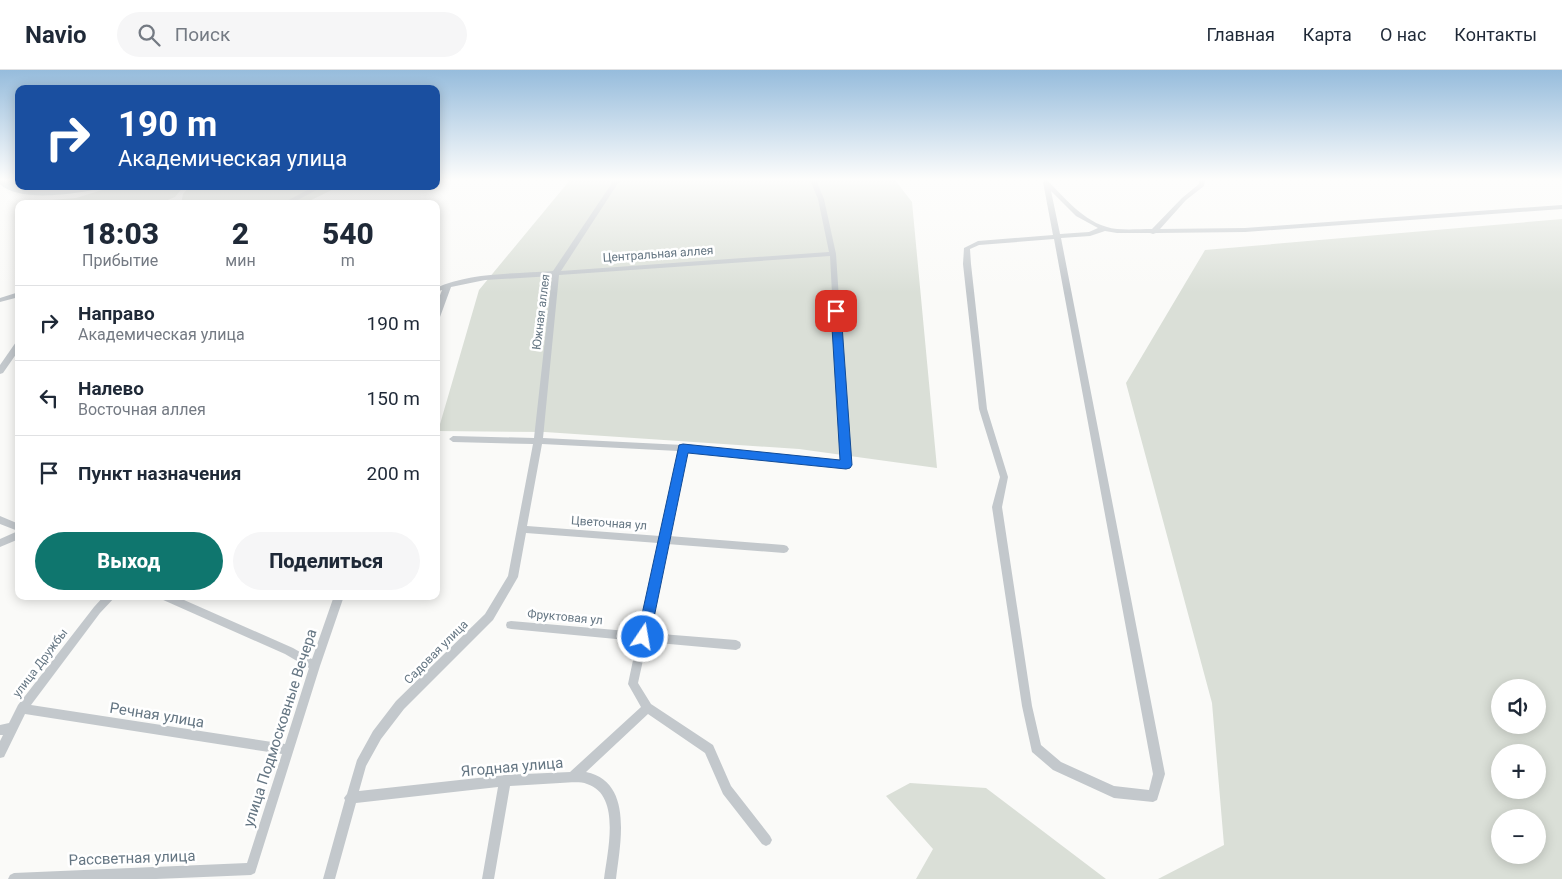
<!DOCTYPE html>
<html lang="ru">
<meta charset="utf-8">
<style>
:root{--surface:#fff;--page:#f6f6f7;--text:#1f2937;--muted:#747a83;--line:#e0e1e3;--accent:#0f766e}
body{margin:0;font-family:Roboto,sans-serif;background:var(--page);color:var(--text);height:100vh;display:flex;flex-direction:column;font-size:19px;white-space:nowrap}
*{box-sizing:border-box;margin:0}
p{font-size:16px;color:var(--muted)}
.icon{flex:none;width:28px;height:28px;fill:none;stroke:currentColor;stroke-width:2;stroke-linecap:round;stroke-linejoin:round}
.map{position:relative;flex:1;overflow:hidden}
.details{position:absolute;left:15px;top:130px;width:425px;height:400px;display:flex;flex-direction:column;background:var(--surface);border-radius:10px;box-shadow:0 2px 12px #0003}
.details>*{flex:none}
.banner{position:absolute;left:15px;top:15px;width:425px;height:105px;border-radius:10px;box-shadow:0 2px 12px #0003;background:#1a4fa0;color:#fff;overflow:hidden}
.tools{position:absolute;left:1491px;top:609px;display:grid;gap:10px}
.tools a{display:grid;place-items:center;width:55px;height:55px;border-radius:50%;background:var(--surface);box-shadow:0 2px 12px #0003;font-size:25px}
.pin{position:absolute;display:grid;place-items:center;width:42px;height:42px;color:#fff;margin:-21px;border-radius:10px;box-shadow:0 2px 8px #0006}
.me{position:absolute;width:55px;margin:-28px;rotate:12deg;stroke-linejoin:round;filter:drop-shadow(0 0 4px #0008)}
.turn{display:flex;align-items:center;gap:18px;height:105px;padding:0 20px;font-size:22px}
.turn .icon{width:65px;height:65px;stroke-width:2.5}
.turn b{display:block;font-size:35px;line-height:42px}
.eta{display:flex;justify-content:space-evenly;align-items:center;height:85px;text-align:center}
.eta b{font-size:30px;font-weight:800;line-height:35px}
.primary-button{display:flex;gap:10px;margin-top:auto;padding:10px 20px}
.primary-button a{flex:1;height:58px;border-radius:30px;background:var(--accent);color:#fff;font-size:20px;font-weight:800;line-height:58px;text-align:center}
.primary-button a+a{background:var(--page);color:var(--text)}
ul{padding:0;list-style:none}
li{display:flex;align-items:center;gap:15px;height:75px;padding:0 20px;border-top:1px solid var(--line)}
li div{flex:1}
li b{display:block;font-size:19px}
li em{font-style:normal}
header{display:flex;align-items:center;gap:30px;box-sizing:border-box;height:70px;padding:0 25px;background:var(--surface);border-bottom:1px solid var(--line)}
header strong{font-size:24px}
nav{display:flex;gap:28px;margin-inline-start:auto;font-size:18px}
.search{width:350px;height:45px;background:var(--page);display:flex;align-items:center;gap:12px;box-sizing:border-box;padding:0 18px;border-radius:28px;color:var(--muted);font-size:19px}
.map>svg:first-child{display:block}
</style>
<header>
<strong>Navio</strong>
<div class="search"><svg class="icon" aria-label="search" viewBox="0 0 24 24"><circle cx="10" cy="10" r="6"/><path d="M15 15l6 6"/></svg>Поиск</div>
<nav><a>Главная</a><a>Карта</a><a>О нас</a><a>Контакты</a></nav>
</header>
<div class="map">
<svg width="1562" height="809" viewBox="0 0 1562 809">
<rect width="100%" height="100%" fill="#fafaf8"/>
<path fill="#dadfd7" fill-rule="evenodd" d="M570 110H895L912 132 937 398 799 379 545 362 438 361 479 220Z
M115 116H184L175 127 163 132 69 134 50 130 76 128Z
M190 116H340L303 134H181L183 124Z
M1562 149V809H1158L1224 775 1212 633 1126 313 1205 180ZM1500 618H1538V655H1500ZM1500 682H1538V720H1500ZM1500 748H1538V785H1500Z
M910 713 986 718 1106 809H916L933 779 886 726Z"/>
<path fill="#bbc7cb" d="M0 110H19V116H110C85 123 19 134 0 114Z"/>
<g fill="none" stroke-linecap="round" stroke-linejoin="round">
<path fill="#c3c8cc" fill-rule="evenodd" d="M614 110H620L561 201 829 182 818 129 810 110H816L824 129 836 184 850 395 849 397 846 398 687 382 669 466 784 475 787 476 789 479 787 482 784 483 667 474 649 563 736 570 740 572 741 575 740 578 736 580 647 572 638 613 651 634 713 675 731 716 770 766 772 770 770 774 766 776 762 774 723 724 705 683 648 644 586 702C634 712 620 774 616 809H604C607 783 622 725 587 714 579 711 569 713 560 713 543 714 527 715 510 716L494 809H482L498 717 356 733 335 809H323L345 730 344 728 347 724 357 690 373 661 396 631 485 544 508 506 533 374 453 372 449 369 453 366 534 368 552 206 485 210 451 217 440 247 436 249V236L442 220 436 222V218C470 202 516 204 553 201ZM830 186 841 391 683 375 543 368 559 205ZM542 374 678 381 660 466 527 456ZM526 463 658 473 639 562 511 551 507 552 506 555 507 558 511 559 637 571 628 614 641 637 570 702 505 705 359 721 366 696 381 669 404 639 493 550 518 507Z
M1046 110 1048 111C1067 130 1087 156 1117 159 1129 160 1141 159 1152 159L1182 128 1199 114V110H1205L1204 116 1186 130 1160 159 1245 158 1562 135V139L1245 162 1156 163 1153 164 1150 163H1117L1105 161 1090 166 1061 168 1165 704 1157 730 1153 732 1114 728 1053 700 1032 682 1022 636 992 437 1000 407 979 339 963 194 964 178 978 171 1053 165 1043 112ZM1051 121 1076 146 1098 158 1089 162 1060 164ZM1054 169 1153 704 1149 720 1114 716 1061 692 1041 675 1032 636 1002 437 1008 407 987 339 971 194 970 179 979 175Z
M315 116H324L290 134H281Z
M19 222V227L0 232V228Z
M19 271V280L3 303 0 304V295L16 272Z
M0 446 19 454V469L0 477V469L18 461 0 454Z
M104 526H116L100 543 31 635 285 674 309 598 285 584 161 529 159 526H175L293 578 312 589 334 526H344L320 596 255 803 251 805 156 809H8L10 805 14 803 247 793 282 684 25 644 4 687 0 688V671L3 665H0V655L9 653 18 635 94 537Z"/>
</g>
<linearGradient id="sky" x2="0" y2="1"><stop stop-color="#96bcdc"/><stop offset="0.49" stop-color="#fdfdfc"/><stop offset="1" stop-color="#fdfdfc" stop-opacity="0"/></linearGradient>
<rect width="1562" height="223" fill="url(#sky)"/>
<path fill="#1a73e8" stroke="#114b97" d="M836 238 841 241 852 395 850 398 846 399 688 383 650 567 648 571 643 573 639 571 637 567 679 375 683 374 840 390 831 241Z"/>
<g text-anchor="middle" stroke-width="5" stroke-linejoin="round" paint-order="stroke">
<g font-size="12" fill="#657683" stroke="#fff">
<text transform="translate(658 184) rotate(-4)" y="4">Центральная аллея</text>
<text transform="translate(541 242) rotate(-83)" y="4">Южная аллея</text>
<text transform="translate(609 453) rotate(4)" y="4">Цветочная ул</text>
<text transform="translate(565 547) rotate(5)" y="4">Фруктовая ул</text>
<text transform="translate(436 582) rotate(-45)" y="4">Садовая улица</text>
<text transform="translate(40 593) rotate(-53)" y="4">улица Дружбы</text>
</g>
<g font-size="15" fill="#657683" stroke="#fff">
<text transform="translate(157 645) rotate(9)" y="5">Речная улица</text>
<text transform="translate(280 658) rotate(-72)" y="5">улица Подмосковные Вечера</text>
<text transform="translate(512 697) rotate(-5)" y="5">Ягодная улица</text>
<text transform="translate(132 788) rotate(-2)" y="5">Рассветная улица</text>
</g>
</g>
</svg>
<div class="tools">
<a><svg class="icon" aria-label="sound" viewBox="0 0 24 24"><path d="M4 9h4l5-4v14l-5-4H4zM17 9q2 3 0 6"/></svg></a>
<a>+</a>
<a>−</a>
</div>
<div class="pin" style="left:836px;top:241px;background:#d93025"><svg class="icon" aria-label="arrive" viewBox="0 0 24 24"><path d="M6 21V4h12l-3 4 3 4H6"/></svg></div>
<svg class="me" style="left:643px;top:567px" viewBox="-20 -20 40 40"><circle r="17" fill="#1a73e8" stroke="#fff" stroke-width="3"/><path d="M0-11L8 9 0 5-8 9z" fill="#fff"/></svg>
<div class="banner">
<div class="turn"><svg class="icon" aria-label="right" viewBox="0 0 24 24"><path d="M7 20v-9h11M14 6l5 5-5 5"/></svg><div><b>190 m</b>Академическая улица</div></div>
</div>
<section class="details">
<div class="eta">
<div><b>18:03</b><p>Прибытие</p></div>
<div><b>2</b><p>мин</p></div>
<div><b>540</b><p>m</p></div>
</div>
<ul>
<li><svg class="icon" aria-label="right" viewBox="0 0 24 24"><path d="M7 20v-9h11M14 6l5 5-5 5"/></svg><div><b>Направо</b><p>Академическая улица</p></div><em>190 m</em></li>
<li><svg class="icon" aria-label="left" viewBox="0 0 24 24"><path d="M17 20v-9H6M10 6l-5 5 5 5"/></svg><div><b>Налево</b><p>Восточная аллея</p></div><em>150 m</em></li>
<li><svg class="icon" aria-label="arrive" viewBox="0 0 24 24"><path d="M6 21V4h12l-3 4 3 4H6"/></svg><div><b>Пункт назначения</b></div><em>200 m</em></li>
</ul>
<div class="primary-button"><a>Выход</a><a>Поделиться</a></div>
</section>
</div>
